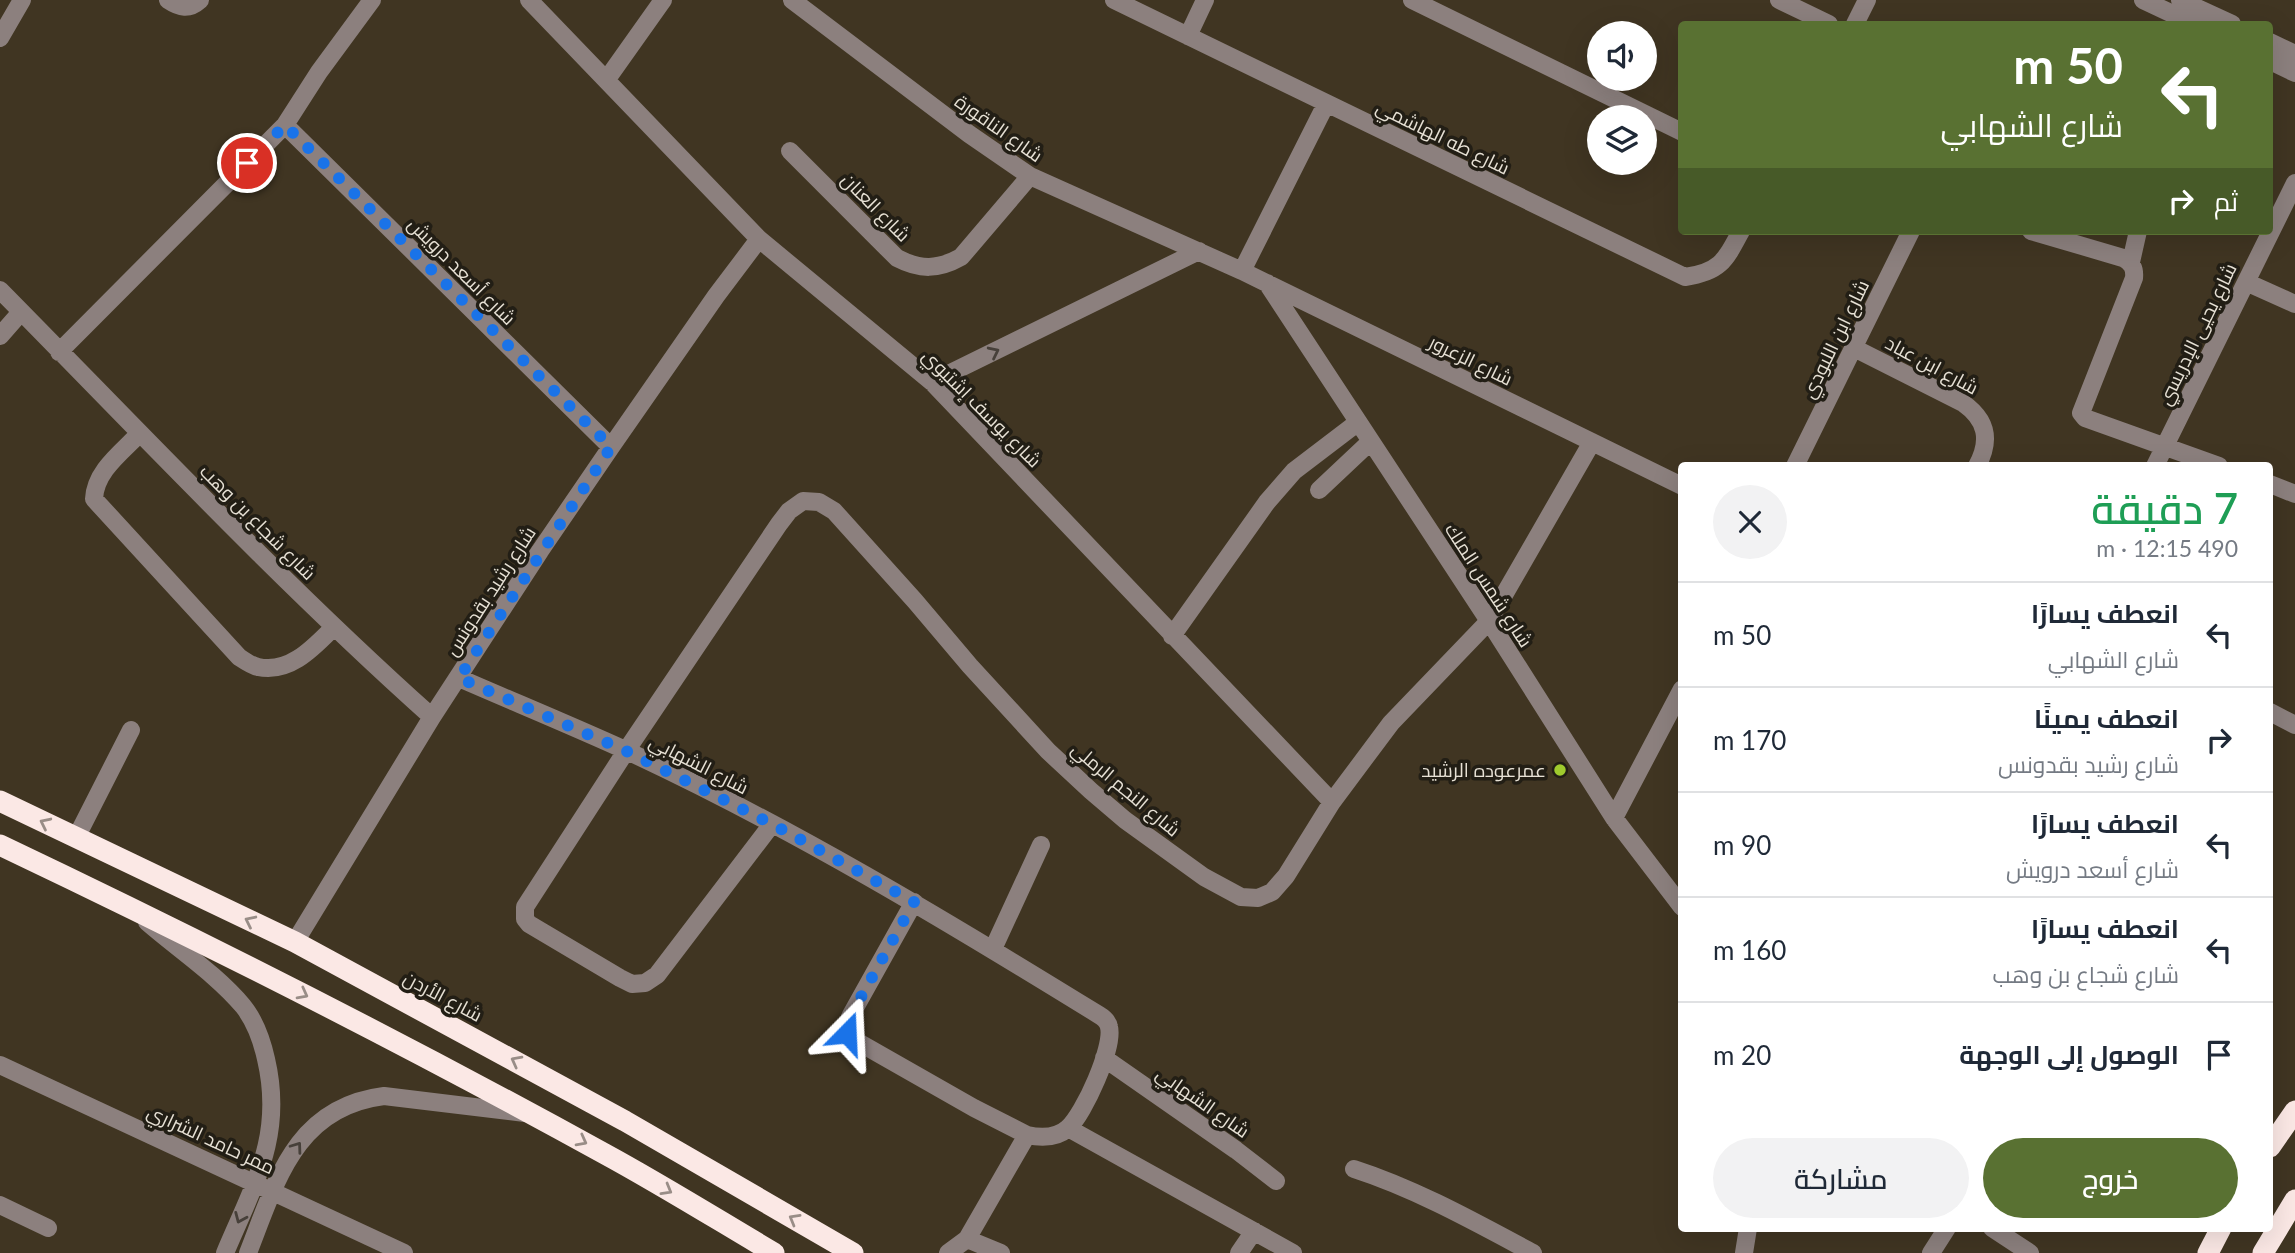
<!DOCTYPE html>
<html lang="ar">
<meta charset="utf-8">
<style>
:root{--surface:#fff;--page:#f2f2f3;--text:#1f2937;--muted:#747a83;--line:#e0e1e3;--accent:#597132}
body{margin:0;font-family:Lato,Cairo,sans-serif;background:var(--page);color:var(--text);direction:rtl;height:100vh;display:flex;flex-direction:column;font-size:26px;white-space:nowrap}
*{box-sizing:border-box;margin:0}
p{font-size:23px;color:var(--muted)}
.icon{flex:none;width:38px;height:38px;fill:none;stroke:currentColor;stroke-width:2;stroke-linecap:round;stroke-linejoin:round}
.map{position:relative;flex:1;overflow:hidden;direction:ltr}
.drawer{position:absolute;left:1678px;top:462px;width:595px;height:770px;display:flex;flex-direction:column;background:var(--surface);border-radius:7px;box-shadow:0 7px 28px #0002;direction:rtl}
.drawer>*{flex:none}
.banner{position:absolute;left:1678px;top:21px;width:595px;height:214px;border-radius:7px;box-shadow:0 7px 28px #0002;direction:rtl;background:#597132;color:#fff;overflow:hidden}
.controls{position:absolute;left:1587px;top:21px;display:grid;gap:14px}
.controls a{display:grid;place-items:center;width:70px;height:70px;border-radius:50%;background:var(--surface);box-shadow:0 7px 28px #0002;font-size:35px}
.pin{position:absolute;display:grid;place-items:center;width:60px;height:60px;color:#fff;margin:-30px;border:4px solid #fff;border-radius:50%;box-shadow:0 2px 7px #0007}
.me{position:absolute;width:77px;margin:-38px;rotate:21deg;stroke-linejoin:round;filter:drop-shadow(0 0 5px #0008)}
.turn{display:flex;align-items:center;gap:24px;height:147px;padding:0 35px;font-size:32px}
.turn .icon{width:91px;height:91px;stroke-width:2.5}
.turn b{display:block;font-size:49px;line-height:60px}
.then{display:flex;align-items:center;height:66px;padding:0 35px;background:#0003;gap:14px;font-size:26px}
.round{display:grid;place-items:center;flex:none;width:74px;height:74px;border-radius:37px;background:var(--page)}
.headline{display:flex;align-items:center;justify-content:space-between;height:119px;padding:0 35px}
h1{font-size:42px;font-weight:600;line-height:52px;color:#1e9e55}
.cta{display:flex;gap:14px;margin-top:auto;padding:14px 35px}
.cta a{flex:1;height:80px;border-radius:42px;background:var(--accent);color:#fff;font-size:28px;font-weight:600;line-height:80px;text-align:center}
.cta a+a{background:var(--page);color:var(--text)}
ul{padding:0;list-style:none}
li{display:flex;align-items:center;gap:21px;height:105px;padding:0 35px;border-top:2px solid var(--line)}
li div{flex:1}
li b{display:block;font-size:26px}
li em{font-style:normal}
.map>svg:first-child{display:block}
</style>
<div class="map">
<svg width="2295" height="1253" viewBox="0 0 2295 1253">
<rect width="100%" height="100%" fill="#403522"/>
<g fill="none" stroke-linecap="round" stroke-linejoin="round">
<path stroke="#8c807e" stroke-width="18" d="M168 0C180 8 189 10 200 0
M529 0 759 239 932 382 1332 802
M792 0 969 134 1030 176 1242 271 1682 486
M1114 0 1685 277C1720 272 1725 261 1741 231
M1412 0 1682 132
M1779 0 1829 24
M2143 0 2194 24
M2180 0 2232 24
M1855 24 1867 0
M1188 36 1205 0
M0 38 22 0
M2270 42 2295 54
M2270 61 2295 73
M607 79 663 0
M285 125 611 447
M790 151 897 258C920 270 938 270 961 257L1030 176
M2031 231 2123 258C2132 263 2135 268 2134 278L2081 413 2085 418 2219 466
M2131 262 2138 231
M1242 271 1326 104
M2246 282 2295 304
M1267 283 1489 621 1614 818 1682 907
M0 290C142 434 281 582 432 717
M0 336 21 312
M1854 348 1963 403C1987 420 1991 440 1977 466
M59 352 285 125 319 72 372 0
M932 382 1199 251
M140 433C122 452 95 471 94 499L239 657C245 661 252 666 258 667 290 674 314 647 334 627
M1795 466 1911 231
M2155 466 2295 183
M2270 484 2295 494
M1319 490 1370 442
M1172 636 1267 502 1294 471 1357 423
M459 678C514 702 570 725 625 750 789 826 945 920 1099 1015 1104 1018 1108 1021 1109 1027 1114 1047 1084 1114 1068 1128 1057 1138 1041 1138 1027 1135L974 1108 851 1038 847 1033V1024L851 1015 914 902
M2270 712 2295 725
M1614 818 1682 689
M772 824 657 975 645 983 632 984 620 978 529 924 525 919V907L626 751 779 524 789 511 803 501 819 502 834 511 915 601 970 666 1048 751 1091 791 1125 820 1204 877 1241 897 1258 898 1272 892 1286 876 1332 802 1391 723 1489 621 1592 442
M76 838 131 730
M147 922C178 949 216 974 243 1006 255 1021 262 1041 266 1059 284 1136 254 1184 225 1253
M295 942 432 717 540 551 611 447 716 296 759 239
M993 949 1041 845
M1104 1058 1236 1150 1276 1181
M0 1065 404 1253
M1068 1128 1293 1253
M1354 1169C1416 1189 1475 1222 1533 1253
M0 1205 48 1228
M1992 1228 2030 1253
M967 1239 1027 1135
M248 1253C276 1182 295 1107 384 1096L525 1113
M948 1253 967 1239 1001 1253
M1239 1253 1254 1231
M1744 1253 1748 1228
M1931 1253 1947 1228"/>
<path stroke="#fbe8e5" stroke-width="21" d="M0 801 295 942 625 1121 853 1253
M0 845C204 942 407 1045 605 1154 662 1185 718 1220 774 1253
M2270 1147 2295 1111
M2208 1253 2221 1228
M2263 1253 2295 1200"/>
</g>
<defs><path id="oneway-chevron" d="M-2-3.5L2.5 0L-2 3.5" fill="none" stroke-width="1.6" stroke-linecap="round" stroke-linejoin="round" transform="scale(1.75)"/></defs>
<g stroke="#47403a">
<use href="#oneway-chevron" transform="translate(994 352) rotate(-26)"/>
<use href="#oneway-chevron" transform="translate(297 1147) rotate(-54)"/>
<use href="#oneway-chevron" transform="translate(240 1218) rotate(113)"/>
</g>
<g stroke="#998d87">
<use href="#oneway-chevron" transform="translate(45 823) rotate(-154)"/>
<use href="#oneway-chevron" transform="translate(250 921) rotate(-154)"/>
<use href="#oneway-chevron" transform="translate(303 994) rotate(28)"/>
<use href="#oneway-chevron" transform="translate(516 1061) rotate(-152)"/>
<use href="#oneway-chevron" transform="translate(582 1141) rotate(28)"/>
<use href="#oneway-chevron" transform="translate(667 1190) rotate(30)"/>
<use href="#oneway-chevron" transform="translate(794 1219) rotate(-150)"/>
</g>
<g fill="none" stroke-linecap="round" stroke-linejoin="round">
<path stroke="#1a73e8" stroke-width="12" stroke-dasharray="0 21.6" d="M247 163 285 125 611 447 459 678 626 751 772 824 914 902 851 1015 847 1024V1033"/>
</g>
<circle fill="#9fca2d" stroke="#221e15" stroke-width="2.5" cx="1560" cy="770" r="7"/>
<g text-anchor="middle" stroke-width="7" stroke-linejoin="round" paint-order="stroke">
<g font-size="19" fill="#e7e1d5" stroke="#221e15">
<text transform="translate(999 128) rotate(35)" y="7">شارع الناقورة</text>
<text transform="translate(1443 137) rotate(26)" y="7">شارع طه الهاشمي</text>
<text transform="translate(876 207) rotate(45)" y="7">شارع العنان</text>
<text transform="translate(462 271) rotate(45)" y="7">شارع أسعد درويش</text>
<text transform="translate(2197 334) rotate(-64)" y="7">شارع يحيى الإدريسي</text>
<text transform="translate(1835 339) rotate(-64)" y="7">شارع ابن اللبودي</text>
<text transform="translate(1471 360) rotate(26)" y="7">شارع الزعرور</text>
<text transform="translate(1932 365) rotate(28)" y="7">شارع ابن عباد</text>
<text transform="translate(982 408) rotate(45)" y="7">شارع يوسف إشتيوي</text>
<text transform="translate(258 522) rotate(45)" y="7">شارع شجاع بن وهب</text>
<text transform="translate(1489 585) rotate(57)" y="7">شارع شمس الملك</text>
<text transform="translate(490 591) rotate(-57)" y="7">شارع رشيد بقدونس</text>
<text transform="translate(699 764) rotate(27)" y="7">شارع الشهابي</text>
<text transform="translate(1126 789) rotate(40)" y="7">شارع النجم الرملي</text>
<text transform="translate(443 996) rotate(28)" y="7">شارع الأردن</text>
<text transform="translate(1203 1102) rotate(35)" y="7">شارع الشهابي</text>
<text transform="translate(211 1139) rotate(25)" y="7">ممر حامد الشراري</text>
</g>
<g font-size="19" fill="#e7e1d5" stroke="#221e15" text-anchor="end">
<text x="1546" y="777">عمرعوده الرشيد</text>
</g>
</g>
</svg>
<div class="controls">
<a><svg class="icon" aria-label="sound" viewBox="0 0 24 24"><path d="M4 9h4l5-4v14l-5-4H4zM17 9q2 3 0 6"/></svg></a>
<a><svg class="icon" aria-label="layers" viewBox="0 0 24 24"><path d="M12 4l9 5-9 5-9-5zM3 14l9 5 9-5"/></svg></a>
</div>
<div class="pin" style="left:247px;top:163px;background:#d93025"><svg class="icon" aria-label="arrive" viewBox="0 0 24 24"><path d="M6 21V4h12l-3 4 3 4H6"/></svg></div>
<svg class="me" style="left:847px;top:1033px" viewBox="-20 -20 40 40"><path d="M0-17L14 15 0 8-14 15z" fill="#1a73e8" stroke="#fff" stroke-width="4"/></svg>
<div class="banner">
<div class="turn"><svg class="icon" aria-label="left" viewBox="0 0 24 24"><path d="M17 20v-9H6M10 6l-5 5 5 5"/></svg><div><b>50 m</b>شارع الشهابي</div></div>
<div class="then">ثم<svg class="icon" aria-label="right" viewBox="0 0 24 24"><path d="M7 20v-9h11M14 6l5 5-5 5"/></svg></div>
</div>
<section class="drawer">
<div class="headline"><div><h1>7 دقيقة</h1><p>490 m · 12:15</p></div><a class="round"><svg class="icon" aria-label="close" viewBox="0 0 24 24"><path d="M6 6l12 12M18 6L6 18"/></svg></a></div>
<ul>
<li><svg class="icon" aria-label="left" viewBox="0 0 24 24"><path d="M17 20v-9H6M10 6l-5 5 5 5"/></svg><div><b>انعطف يسارًا</b><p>شارع الشهابي</p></div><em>50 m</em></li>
<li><svg class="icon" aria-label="right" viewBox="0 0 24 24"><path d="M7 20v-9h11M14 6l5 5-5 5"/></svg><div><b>انعطف يمينًا</b><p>شارع رشيد بقدونس</p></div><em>170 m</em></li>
<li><svg class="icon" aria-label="left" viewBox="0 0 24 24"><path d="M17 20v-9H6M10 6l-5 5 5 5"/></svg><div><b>انعطف يسارًا</b><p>شارع أسعد درويش</p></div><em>90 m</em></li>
<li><svg class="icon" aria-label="left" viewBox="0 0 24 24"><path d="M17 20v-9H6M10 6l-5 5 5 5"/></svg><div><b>انعطف يسارًا</b><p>شارع شجاع بن وهب</p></div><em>160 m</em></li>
<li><svg class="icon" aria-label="arrive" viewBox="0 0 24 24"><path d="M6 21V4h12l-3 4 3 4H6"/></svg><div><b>الوصول إلى الوجهة</b></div><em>20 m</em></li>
</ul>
<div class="cta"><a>خروج</a><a>مشاركة</a></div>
</section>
</div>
